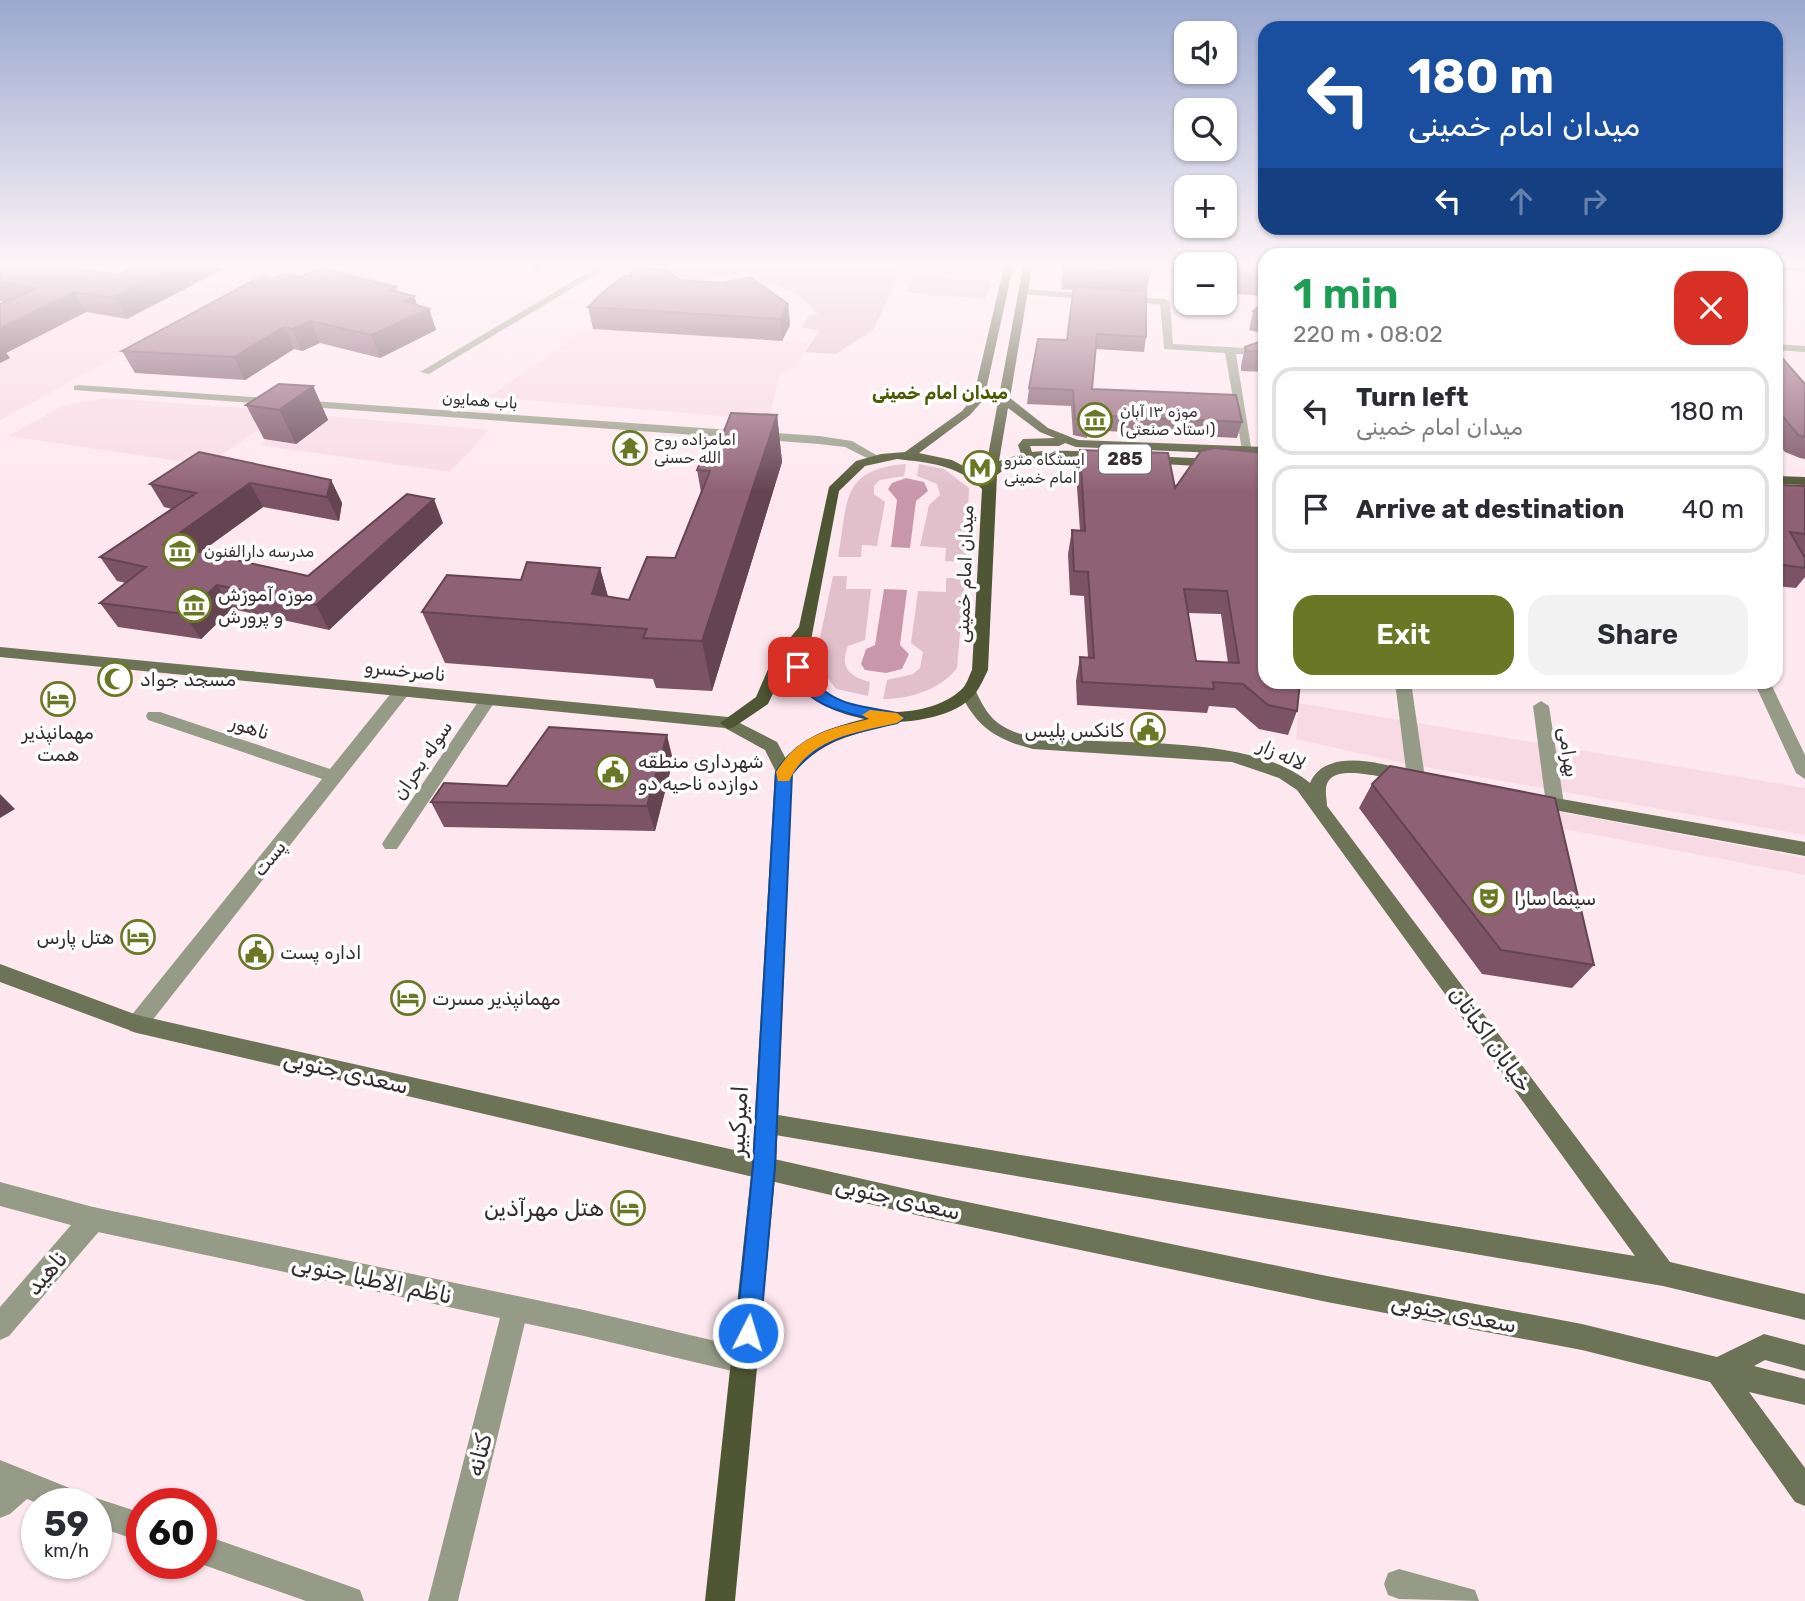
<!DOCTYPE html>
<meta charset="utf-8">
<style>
:root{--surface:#fff;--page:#f2f2f3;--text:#2b2b33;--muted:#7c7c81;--line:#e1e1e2;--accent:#6a7825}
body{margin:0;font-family:Rubik,Cairo,sans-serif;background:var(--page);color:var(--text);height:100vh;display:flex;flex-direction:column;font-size:26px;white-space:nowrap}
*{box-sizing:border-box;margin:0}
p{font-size:23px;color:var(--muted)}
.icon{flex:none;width:38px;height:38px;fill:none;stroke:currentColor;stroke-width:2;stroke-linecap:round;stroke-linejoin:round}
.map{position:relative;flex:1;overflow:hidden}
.drawer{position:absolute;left:1258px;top:248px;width:525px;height:441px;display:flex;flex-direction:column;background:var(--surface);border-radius:21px;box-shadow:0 2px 5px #0004}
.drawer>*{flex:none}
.top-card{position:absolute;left:1258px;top:21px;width:525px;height:214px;border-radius:21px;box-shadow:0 2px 5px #0004;background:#1a4fa0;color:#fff;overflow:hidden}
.fabs{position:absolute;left:1174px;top:21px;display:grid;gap:14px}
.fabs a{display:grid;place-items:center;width:63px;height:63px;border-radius:14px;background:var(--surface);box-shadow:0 2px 5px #0004;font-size:35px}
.speed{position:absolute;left:21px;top:1488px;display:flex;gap:14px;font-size:35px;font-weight:700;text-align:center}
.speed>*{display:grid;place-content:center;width:91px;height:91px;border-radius:50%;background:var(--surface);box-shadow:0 2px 5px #0004;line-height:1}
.speed small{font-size:18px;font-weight:400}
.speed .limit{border:10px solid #d22;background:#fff;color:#111}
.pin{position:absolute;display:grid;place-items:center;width:60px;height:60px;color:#fff;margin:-30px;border-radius:14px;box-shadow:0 4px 10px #0006}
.me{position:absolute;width:77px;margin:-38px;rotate:5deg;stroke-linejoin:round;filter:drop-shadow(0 0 5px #0008)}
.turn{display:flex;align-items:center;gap:24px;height:147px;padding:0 35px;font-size:32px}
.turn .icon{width:91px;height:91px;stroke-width:2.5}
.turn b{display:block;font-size:49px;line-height:60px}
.lanes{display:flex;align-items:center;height:66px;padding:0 35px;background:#0003;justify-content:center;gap:35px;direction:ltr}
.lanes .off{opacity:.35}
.round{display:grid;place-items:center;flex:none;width:74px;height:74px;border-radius:21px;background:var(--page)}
.summary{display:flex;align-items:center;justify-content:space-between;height:119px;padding:0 35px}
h1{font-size:42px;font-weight:600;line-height:52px;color:#1e9e55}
.primary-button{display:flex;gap:14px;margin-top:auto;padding:14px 35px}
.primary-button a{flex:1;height:80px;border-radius:21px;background:var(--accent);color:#fff;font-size:28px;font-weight:600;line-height:80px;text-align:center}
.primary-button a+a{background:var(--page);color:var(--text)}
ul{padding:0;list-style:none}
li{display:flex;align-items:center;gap:21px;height:88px;margin:0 14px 10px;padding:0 21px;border:4px solid var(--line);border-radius:21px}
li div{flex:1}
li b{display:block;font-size:26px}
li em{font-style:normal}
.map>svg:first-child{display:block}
</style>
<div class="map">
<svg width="1805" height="1601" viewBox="0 0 1805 1601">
<rect width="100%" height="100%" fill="#fee8f0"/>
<path fill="#f8dae5" d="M0 267H181L261 279 0 420Z
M587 328 810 342 797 366 779 377 769 420 489 397Z
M105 398 285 411 207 465 8 436 64 405Z
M302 414 489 430 450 472 259 445Z
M1299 703 1805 788V835L1402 763 1296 739Z
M1540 808 1805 858V875L1543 825Z"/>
<path fill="#e1c0cc" d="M650 267H903L873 330 836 354 805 352 819 331 802 327 808 317 818 313C809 306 798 293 787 289 771 283 757 283 742 272L690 283 683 278 667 280Z
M915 275 992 281 985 299 906 292Z
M906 464 904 476 880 480 874 486V494L885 502 877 546 862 545 861 557H838C848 502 840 469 906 464Z
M919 464 944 469 969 488 966 562 945 561 946 548 920 546 929 505 940 495 937 484 917 476Z
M833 576H847L846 589H871L865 640 848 646C839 667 850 677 870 682L868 696 836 689 815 661Z
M946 578H965L957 668C940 690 910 699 883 699L887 680 913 674 920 668 923 652 911 643 918 591 946 592Z"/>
<path fill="#c997aa" d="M906 478 924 482 928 491 916 501 910 548 891 547 897 500 888 489 892 483Z
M884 589 907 590 900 645 909 654 902 669 886 673 865 670 861 664 866 649 875 645Z"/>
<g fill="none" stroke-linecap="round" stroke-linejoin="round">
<path fill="#969b87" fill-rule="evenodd" d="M1023 289 1095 294 1100 297 1095 300 1020 294 1018 292Z
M1123 296 1165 299 1170 302 1165 305 1120 301V297Z
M78 385 819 436 852 441 883 459 877 463 845 447 819 444 74 390V386Z"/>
<path fill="#969b87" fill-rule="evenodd" d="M534 267H545L536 273 531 270Z
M597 267H608L429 374 420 372Z
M1165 299 1170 302 1173 344 1265 349V355L1236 354 1252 453 1242 450 1225 353 1164 349 1160 302Z
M1776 344 1805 346V352L1776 350Z
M1395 682H1411L1425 778 1416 784 1407 778Z
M1754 682H1770L1805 755V779L1796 773Z
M402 686 410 691 408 695 144 1031 137 1033 130 1031 126 1024 130 1017 322 779 148 720 146 716 148 712H160L330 769 396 687Z
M488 695 496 700 397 849H385L382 844 385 839 482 696Z
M1541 701 1549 706 1564 804 1555 811 1546 804 1533 706Z
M93 1207 102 1210 105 1219 102 1228 9 1336 0 1340V1307L84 1210Z
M515 1297 524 1301 528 1310 458 1601H428L502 1310 506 1301Z
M0 1460 82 1493 86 1502 96 1498 142 1513V1542L96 1526V1503H37L27 1499 10 1514 0 1518Z
M201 1534 349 1586 360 1590 364 1601H306L201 1564 199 1563H201Z
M1399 1569 1475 1590 1479 1601 1399 1599 1388 1595 1384 1584 1388 1573Z"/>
<path fill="#969b87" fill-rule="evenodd" d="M0 1182 93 1207 584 1310 745 1348 754 1352 758 1361 754 1370 745 1374 584 1336 93 1231 0 1206Z"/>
<path fill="#6c7356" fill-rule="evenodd" d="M0 647 728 717 777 742 793 772 790 776H778L765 750 725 728 0 657Z
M968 687 974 688C981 701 986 714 998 723 1021 740 1049 738 1076 740 1143 744 1258 739 1310 783 1325 747 1383 763 1412 772L1415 776 1406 782C1390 779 1342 765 1330 779 1323 786 1327 798 1327 806L1670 1262 1805 1294V1320L1663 1286 758 1132 755 1124 758 1116 766 1113 1635 1256 1297 790 1279 778 1232 762 1033 749C997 740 976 727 960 692Z
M1533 794 1805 842V856L1527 805 1524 800Z
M0 964 137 1015 938 1196 1327 1276 1582 1324 1717 1357 1764 1334 1805 1345V1371L1765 1360 1754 1366 1805 1379V1405L1749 1392 1805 1468V1506L1795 1502 1710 1382 1582 1350 1327 1302 938 1220 137 1033 0 982Z"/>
<path fill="#4f5633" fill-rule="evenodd" d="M1004 267H1013L984 399 970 415 919 453 952 460 984 477 1023 267H1032L1010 398 1048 428 1078 440 1265 447V455L1076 447 1065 443 1059 446H1030L1032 452C1050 450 1096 449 1109 458L1103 462C1067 459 1027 450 997 475L988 670C984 678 980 688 974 695 954 717 916 722 889 722L887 725C846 737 822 741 792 774L776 1166 735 1601H705L752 1166 775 772C794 741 830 727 864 719 830 712 785 693 793 652L768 704 734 727 728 729 720 723 756 697 772 660 799 627 829 487 856 461 881 454 905 452 962 411 973 398ZM1008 408 1040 432 1055 438 1023 439 1018 445 1021 454 999 461ZM897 459C930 463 956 464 982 489L972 670C969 676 967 684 962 689 932 718 863 719 829 696 818 688 812 679 806 667L839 491 865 466Z
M1148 456 1215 459 1221 463 1215 467 1144 463V457Z
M1776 476 1805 477V485L1776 484Z"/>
</g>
<path fill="#7b5364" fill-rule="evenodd" d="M0 267 119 275 127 319 86 312 6 353 10 358 0 363 4 302 0 301Z
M1063 267 1150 274 1146 295V337L1144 352 1096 349 1092 389 1242 422 1237 438 1088 430 1087 438 1073 435 1071 406 1027 404 1029 388 1067 340 1074 290 1061 289Z
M1225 267H1265V296L1225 293Z
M1776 267H1805V272L1776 270Z
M273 278 396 287 398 292 414 296 417 305 429 309 436 330 380 358 320 343 302 351 294 349 245 380 135 373 122 351Z
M680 280 788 304 790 325 782 341 593 329 588 307Z
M1265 301V334L1249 330 1253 311Z
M1265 340V372L1241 371V366L1245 347Z
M1776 351 1805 384V459L1800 458 1785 452 1776 441Z
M313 386 328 420 296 444 264 439 246 405Z
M777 415 782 462 712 691 656 688 653 679 445 663 422 612 521 580 600 568 608 597 629 600 675 558 701 492 697 470 721 439Z
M1080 450 1175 488 1297 711 1288 735 1259 729 1235 708 1209 706 1207 713 1077 705 1076 681 1080 657 1088 658 1084 596 1070 595 1068 554 1072 530 1080 531 1076 472ZM1188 613 1221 614 1228 663 1196 661Z
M331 480 342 503 339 521 263 507 200 552 308 576 443 523 329 630 232 609 201 639 118 627 100 603 126 583 117 581 100 557 172 509 164 507 150 484Z
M1776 485 1805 486V556H1804L1805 558V577L1796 588 1776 586Z
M673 760 655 831 444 827 431 802 507 786Z
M1372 784 1594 965 1572 988 1482 974 1359 808Z"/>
<path fill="#644451" d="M178 267H227L127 319 115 298Z
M74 292 86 312 6 353 10 358 0 363V328Z
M414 296 420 313 429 309 436 330 380 358 371 335 404 301Z
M788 304 790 325 782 341 780 319Z
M311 321 320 343 302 351 292 329Z
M284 327 294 349 245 380 234 357Z
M313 386 328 420 296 444 279 410Z
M777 415 782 462 712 691 702 641Z
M331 480 342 503 339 521 327 497Z
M250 483 263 507 179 568 164 544Z
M434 499 443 523 329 630 316 605Z
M600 568 614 618 592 594Z
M217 585 232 609 201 639 184 614Z
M667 735 673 760 655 831 647 806Z
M0 794 15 809 0 818Z"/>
<path fill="#8f6174" stroke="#644451" stroke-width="2" fill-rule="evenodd" d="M0 267H64L119 275 135 267H178L115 298 74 292 0 328V304L37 288 0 283Z
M1063 267H1150V274L1063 268Z
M1225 267H1265V278L1225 275Z
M321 268 396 287 391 290 414 296 404 301 429 309 371 335 311 321 292 329 284 327 234 357 122 351 262 276 273 278 285 274 300 277Z
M636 268 666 270 680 280 722 283 750 277 788 304 780 319 588 307 609 287 624 276H629Z
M1074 286 1146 292V337L1097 334 1092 389 1236 395 1242 422 1090 415 1089 422 1075 419 1073 390 1029 388 1038 339 1067 340Z
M1265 301V314L1253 311Z
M1265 340V352L1246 351 1245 347Z
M1776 351 1805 384V437L1798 435 1776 408Z
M279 384 313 386 279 410 246 405Z
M731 413 777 415 702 641 643 638 647 629 422 612 447 575 521 580 527 562 600 568 592 594 629 600 647 557 675 558 710 471 697 470 710 439H721Z
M1215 448 1265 453V682H1300L1297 711 1268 705 1243 684 1213 682 1214 689 1082 682 1080 657 1094 658 1088 572 1074 571 1072 530 1085 531 1080 450 1168 453 1175 488 1201 451ZM1184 589 1227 591 1239 663 1196 661Z
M199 452 331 480 327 497 250 483 164 544 308 576 407 494 434 499 316 605 217 585 184 614 100 603 146 567 100 557 196 493 150 484Z
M1776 485 1805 486V534L1790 532 1805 558V568L1776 564Z
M549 727 667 735 647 806 431 802 444 783 507 786Z
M1390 766 1555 798 1594 965 1501 950 1372 784Z"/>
<linearGradient id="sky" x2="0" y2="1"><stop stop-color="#9ba8cf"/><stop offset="0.54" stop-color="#fff5f8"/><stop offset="1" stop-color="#fff5f8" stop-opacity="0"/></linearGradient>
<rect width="1805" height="492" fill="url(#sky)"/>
<path fill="#1a73e8" stroke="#114b97" stroke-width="2" d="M798 662 803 664C824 705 855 705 897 713L904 718 897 723C851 734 823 736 792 774L775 1166 760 1333 756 1342 748 1345 740 1342 736 1333 753 1166 776 772C799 735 833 728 873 719 841 712 801 704 791 667Z"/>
<path fill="#f59e0b" d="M870 710 897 713 904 718 897 723C854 733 809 738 789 781H778L776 772C800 734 829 729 869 719L862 715Z"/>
<defs>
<g id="museum-ring" transform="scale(1.75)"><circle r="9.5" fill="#fff" stroke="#6a7825" stroke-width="1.5"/><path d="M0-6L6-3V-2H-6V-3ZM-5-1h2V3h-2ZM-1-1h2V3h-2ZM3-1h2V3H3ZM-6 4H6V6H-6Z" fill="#6a7825"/></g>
<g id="temple-ring" transform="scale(1.75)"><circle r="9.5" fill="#fff" stroke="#6a7825" stroke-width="1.5"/><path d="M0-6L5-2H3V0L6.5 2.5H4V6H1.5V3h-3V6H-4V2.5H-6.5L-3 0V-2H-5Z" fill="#6a7825"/></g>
<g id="metro-ring" transform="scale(1.75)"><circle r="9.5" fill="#fff" stroke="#6a7825" stroke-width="1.5"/><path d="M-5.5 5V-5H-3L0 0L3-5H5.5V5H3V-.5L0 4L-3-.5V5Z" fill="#6a7825"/></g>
<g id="mosque-ring" transform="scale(1.75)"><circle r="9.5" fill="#fff" stroke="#6a7825" stroke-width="1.5"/><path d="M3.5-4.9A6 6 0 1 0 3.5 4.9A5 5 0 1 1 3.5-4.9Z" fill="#6a7825"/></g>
<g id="hotel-ring" transform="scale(1.75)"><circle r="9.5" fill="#fff" stroke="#6a7825" stroke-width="1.5"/><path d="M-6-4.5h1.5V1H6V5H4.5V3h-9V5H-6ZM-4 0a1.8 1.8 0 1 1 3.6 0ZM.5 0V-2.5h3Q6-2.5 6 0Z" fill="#6a7825"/></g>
<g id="civic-ring" transform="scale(1.75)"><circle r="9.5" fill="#fff" stroke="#6a7825" stroke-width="1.5"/><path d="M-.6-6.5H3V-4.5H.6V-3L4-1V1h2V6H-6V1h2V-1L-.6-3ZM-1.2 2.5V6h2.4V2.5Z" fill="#6a7825"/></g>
<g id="theatre-ring" transform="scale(1.75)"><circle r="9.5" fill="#fff" stroke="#6a7825" stroke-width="1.5"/><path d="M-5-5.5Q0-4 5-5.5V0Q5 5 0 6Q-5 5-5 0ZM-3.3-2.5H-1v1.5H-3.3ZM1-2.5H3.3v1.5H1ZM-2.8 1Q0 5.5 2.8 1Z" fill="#6a7825"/></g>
</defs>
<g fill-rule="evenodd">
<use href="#museum-ring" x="1095" y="420"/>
<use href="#temple-ring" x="630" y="448"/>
<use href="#metro-ring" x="980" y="468"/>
<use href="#museum-ring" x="180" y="551"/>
<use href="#museum-ring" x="194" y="605"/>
<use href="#mosque-ring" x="115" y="679"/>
<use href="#hotel-ring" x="58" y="699"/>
<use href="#civic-ring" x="1148" y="730"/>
<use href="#civic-ring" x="613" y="772"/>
<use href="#theatre-ring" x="1489" y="898"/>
<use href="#hotel-ring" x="138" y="937"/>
<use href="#civic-ring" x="256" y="952"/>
<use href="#hotel-ring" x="408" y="998"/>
<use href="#hotel-ring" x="628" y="1208"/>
</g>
<g text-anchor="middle" stroke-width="7" stroke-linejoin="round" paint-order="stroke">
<g font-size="16" fill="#342c2f" stroke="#fff">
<text transform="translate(480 400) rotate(4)" y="6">باب همایون</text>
</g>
<g font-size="16" fill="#342c2f" stroke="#fff" text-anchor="start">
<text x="1120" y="417">موزه ۱۳ آبان<tspan x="1120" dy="18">(استاد صنعتی)</tspan></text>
<text x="654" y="445">امامزاده روح<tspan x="654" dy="18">الله حسنی</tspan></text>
<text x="1004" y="465">ایستگاه مترو<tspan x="1004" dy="18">امام خمینی</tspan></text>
<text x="204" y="557">مدرسه دارالفنون</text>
</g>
<g font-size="18" font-weight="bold" fill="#4d5905" stroke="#fff">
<text x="940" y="399">میدان امام خمینی</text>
</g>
<rect fill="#fff" stroke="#716b6d" stroke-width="2" x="1099" y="444.5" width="52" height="29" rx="5"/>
<g font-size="18" font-weight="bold" fill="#342c2f">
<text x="1125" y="465">285</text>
</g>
<g font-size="19" fill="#342c2f" stroke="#fff">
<text transform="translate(964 574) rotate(-88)" y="7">میدان امام خمینی</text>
<text transform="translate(405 670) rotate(6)" y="7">ناصرخسرو</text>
<text transform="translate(250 727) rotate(19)" y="7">ناهور</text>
<text transform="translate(1569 752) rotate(82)" y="7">بهرامی</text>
<text transform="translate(1282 754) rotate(25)" y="7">لاله زار</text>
<text transform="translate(422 760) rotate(-56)" y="7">سوله بحران</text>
<text transform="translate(269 858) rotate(-51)" y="7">پست</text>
</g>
<g font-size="19" fill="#342c2f" stroke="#fff" text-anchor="start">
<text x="218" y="601">موزه آموزش<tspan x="218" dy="22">و پرورش</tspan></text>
<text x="140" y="686">مسجد جواد</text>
<text x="1124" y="737" text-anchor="end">کانکس پلیس</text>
<text x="58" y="739" text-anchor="middle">مهمانپذیر<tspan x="58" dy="22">همت</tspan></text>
<text x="638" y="768">شهرداری منطقه<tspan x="638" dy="22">دوازده ناحیه دو</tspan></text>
<text x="1514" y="905">سینما سارا</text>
<text x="114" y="944" text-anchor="end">هتل پارس</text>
<text x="280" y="959">اداره پست</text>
<text x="432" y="1005">مهمانپذیر مسرت</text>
</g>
<g font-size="23" fill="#342c2f" stroke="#fff">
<text transform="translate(1491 1039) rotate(54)" y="8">خیابان اکباتان</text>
<text transform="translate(346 1072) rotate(13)" y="8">سعدی جنوبی</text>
<text transform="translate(738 1121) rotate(-87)" y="8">امیرکبیر</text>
<text transform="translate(898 1198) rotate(13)" y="8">سعدی جنوبی</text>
<text transform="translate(46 1273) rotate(-49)" y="8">ناهید</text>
<text transform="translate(372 1279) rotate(12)" y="8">ناظم الاطبا جنوبی</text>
<text transform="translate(1454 1313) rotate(11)" y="8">سعدی جنوبی</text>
<text transform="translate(479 1455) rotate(-76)" y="8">کتانه</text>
</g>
<g font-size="23" fill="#342c2f" stroke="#fff" text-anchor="end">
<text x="604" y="1216">هتل مهرآذین</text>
</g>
</g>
</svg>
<div class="fabs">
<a><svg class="icon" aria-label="sound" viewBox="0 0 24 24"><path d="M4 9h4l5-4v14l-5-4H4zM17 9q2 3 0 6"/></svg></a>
<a><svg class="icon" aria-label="search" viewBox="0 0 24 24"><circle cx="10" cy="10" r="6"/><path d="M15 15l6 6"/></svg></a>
<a>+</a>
<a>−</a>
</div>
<div class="speed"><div>59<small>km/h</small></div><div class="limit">60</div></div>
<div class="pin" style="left:798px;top:667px;background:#d93025"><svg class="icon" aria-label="arrive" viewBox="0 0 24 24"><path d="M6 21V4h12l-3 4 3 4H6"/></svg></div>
<svg class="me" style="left:748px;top:1333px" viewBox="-20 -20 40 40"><circle r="17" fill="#1a73e8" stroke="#fff" stroke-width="3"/><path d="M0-11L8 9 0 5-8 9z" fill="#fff"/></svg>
<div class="top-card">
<div class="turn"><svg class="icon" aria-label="left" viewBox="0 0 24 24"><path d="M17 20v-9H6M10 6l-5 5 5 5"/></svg><div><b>180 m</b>میدان امام خمینی</div></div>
<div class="lanes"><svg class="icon" aria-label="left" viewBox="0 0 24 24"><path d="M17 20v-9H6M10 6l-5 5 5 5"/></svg><svg class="icon off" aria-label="ahead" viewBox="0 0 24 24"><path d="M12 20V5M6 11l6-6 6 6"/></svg><svg class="icon off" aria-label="right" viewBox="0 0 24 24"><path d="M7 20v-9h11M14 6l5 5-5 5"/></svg></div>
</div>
<section class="drawer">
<div class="summary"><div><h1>1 min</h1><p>220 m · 08:02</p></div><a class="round" style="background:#d93025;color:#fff"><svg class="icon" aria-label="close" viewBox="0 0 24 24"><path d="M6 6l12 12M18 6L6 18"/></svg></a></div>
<ul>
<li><svg class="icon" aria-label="left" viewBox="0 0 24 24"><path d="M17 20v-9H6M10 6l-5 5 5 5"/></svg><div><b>Turn left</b><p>میدان امام خمینی</p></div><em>180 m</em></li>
<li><svg class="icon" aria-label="arrive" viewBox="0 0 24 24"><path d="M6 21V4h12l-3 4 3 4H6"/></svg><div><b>Arrive at destination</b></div><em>40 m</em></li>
</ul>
<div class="primary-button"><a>Exit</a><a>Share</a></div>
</section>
</div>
